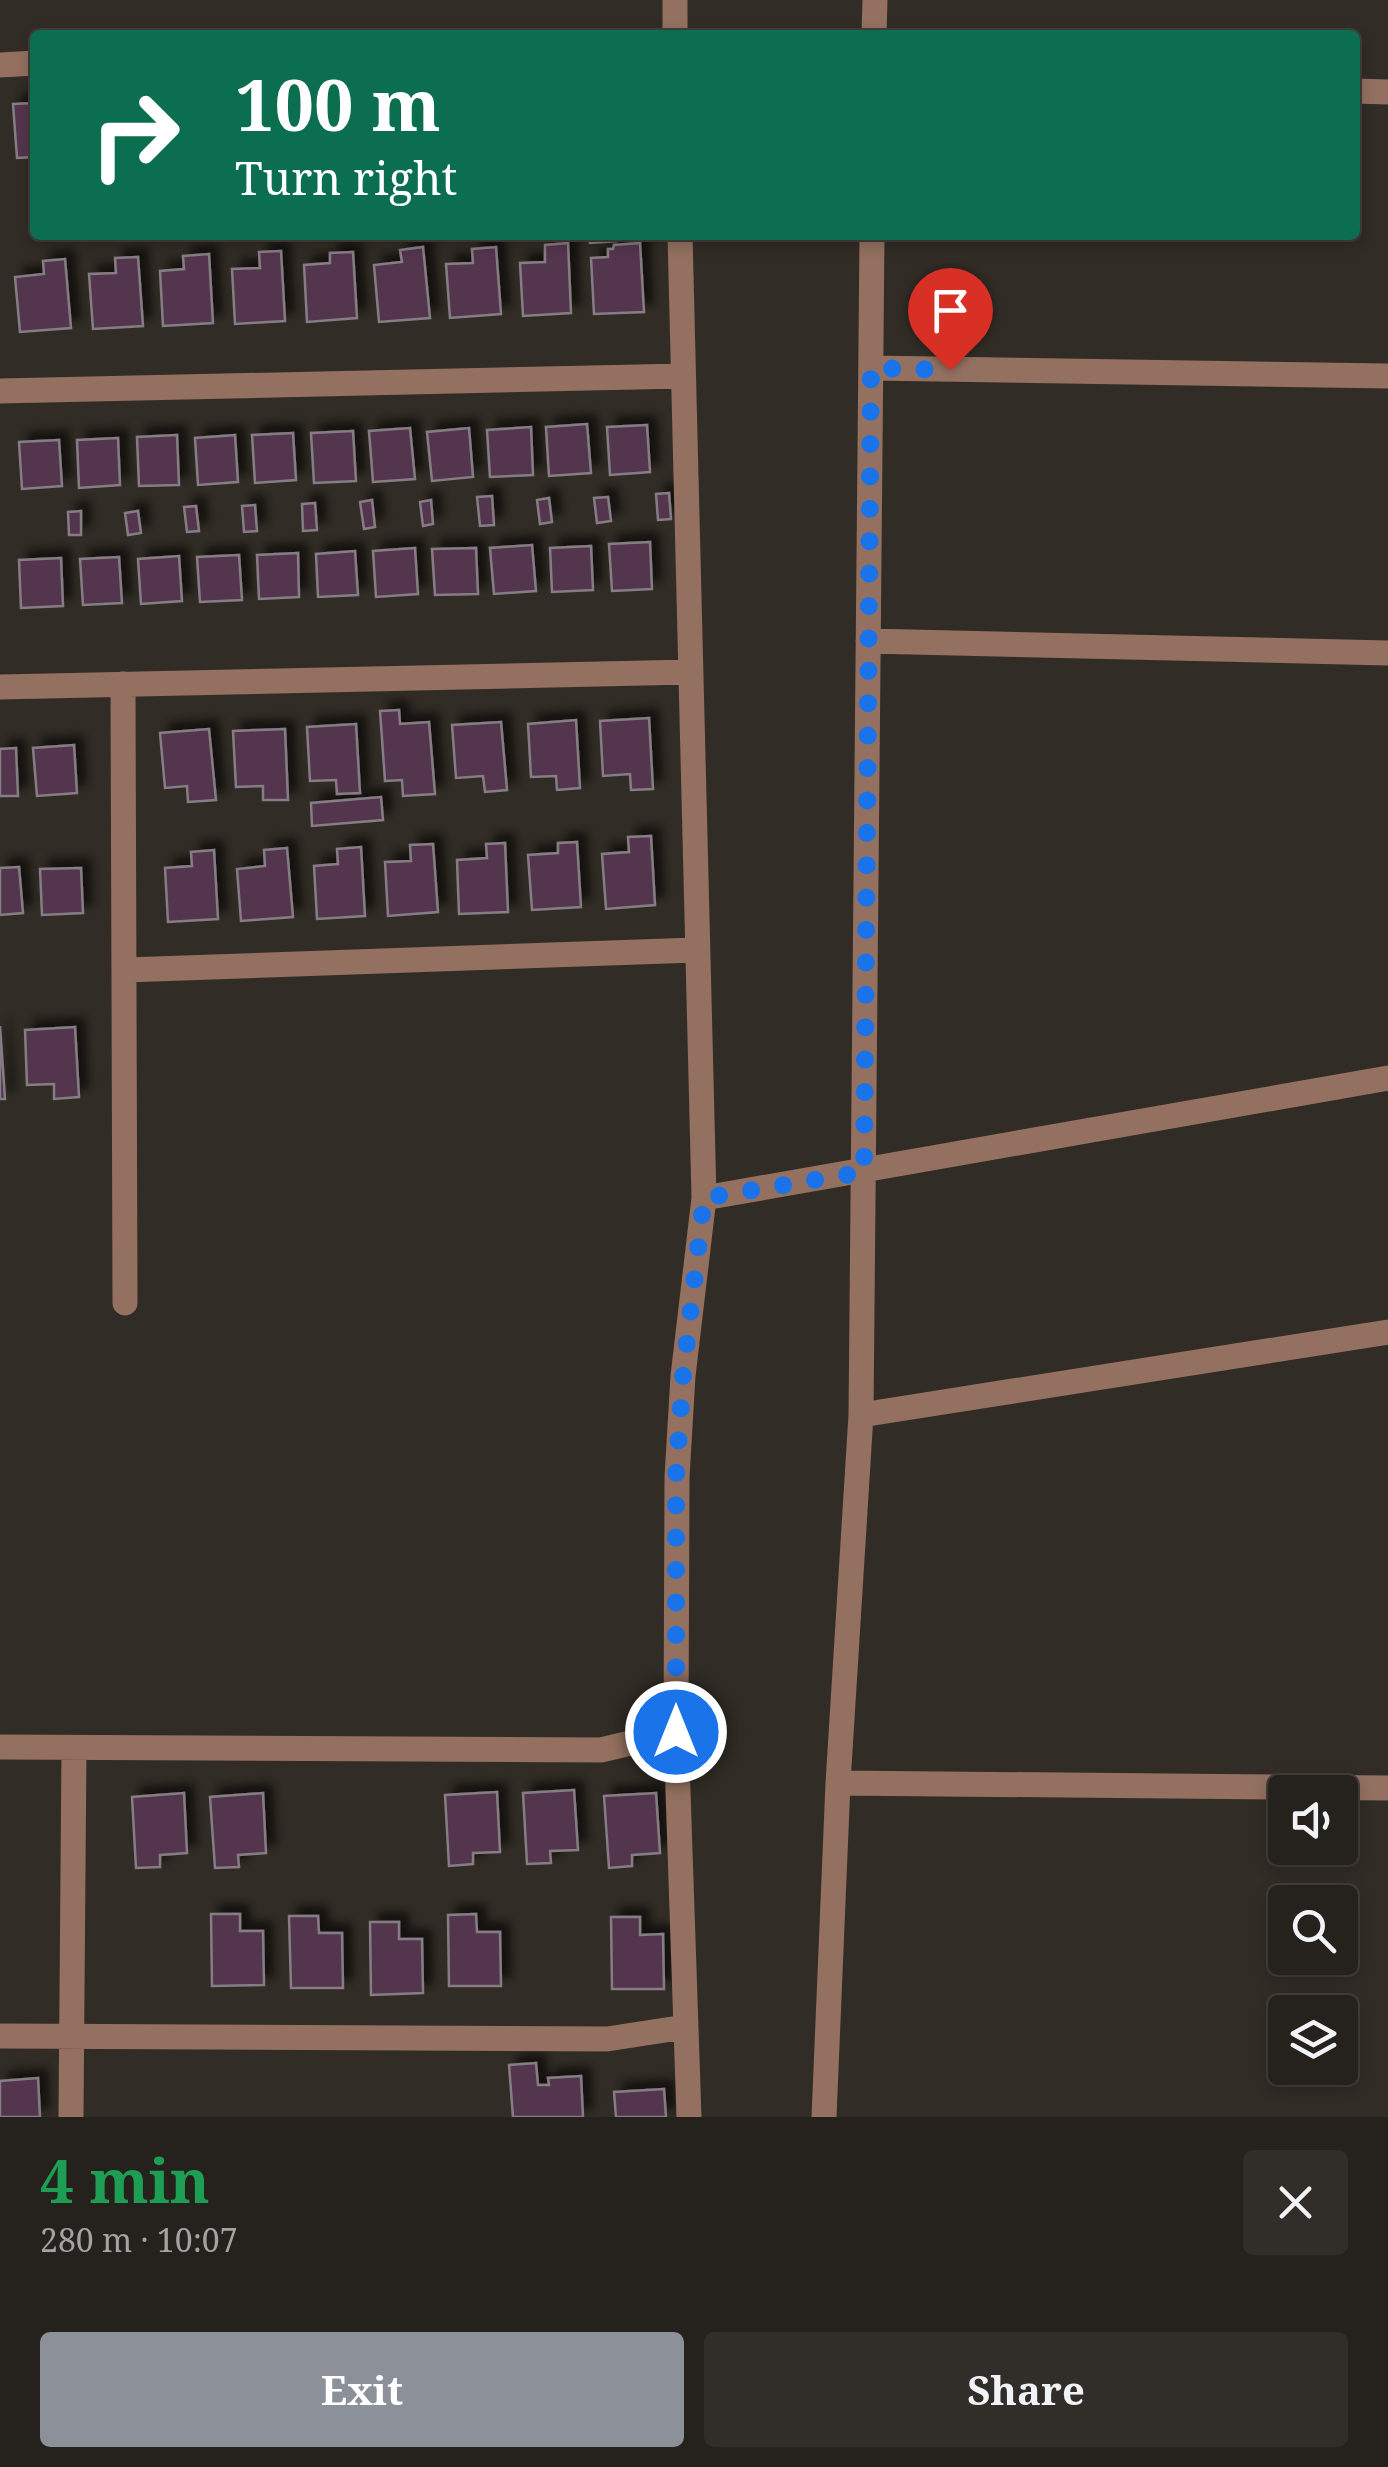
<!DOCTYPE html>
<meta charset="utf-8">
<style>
:root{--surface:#25211c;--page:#312e29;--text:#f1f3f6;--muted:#a3a3a3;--line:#423e3b;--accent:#8c9099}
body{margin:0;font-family:"Noto Serif",serif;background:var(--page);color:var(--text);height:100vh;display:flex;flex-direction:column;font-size:38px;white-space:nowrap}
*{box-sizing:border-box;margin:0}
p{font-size:32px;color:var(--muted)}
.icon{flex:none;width:55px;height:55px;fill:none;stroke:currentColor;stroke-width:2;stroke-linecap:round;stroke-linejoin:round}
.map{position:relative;height:2117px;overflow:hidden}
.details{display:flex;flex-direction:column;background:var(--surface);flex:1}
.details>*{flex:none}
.banner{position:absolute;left:30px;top:30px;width:1330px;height:210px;border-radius:10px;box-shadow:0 5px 15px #0003,0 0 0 2px var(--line);background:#0b6e4f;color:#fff;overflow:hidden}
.buttons{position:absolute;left:1268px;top:1775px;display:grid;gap:20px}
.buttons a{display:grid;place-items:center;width:90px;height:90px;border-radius:10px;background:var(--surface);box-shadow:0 5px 15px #0003,0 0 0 2px var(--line);font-size:50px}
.pin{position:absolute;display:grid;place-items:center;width:85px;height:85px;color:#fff;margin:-102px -42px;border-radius:50% 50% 50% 0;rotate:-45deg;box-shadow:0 0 10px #0007}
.pin .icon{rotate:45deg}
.me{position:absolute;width:110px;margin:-55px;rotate:0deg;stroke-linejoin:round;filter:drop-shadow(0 0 8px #0008)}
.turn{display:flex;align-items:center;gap:35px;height:210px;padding:0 40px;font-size:45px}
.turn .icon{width:130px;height:130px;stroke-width:2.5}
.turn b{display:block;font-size:70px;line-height:85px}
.round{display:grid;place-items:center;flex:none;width:105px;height:105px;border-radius:10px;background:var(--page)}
.headline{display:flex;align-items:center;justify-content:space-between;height:170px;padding:0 40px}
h1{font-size:60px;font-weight:700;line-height:75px;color:#1e9e55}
.primary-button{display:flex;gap:20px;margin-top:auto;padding:20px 40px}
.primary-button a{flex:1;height:115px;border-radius:10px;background:var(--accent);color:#fff;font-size:40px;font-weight:700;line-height:115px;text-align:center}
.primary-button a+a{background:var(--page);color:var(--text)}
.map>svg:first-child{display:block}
</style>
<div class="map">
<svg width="1388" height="2117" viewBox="0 0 1388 2117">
<defs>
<filter id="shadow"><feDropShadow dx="9" dy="-9" stdDeviation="5" flood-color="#0009"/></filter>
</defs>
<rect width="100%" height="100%" fill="#312c25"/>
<path fill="#52364d" stroke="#857d83" stroke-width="2.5" filter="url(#shadow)" d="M35 103V157L17 158 13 104Z
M589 235H615L616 241 590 243Z
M568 243 571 313 523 316 520 263 545 262V245Z
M640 243 644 312 594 314 591 258 608 257V249H613L614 245Z
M423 247 430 318 379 322 374 265 402 262 400 250Z
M496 247 501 314 450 318 446 264 473 263 472 249Z
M281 251 285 321 235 324 232 269 260 268 259 252Z
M353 252 357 318 307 322 304 265 330 263V253Z
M209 254 213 323 163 326 160 271 184 269 183 256Z
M138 257 143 326 93 329 89 274 116 273 115 258Z
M65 259 71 328 20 332 15 277 44 274 43 261Z
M587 424 591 473 549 476 546 427Z
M647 425 650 472 610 475 607 427Z
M531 427 533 475 490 477 487 430Z
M410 428 415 479 373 482 369 431Z
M469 428 473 477 432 481 427 432Z
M353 431 356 481 314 483 311 433Z
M293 433 296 480 255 483 252 435Z
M177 435 179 485 139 486 137 437Z
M235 435 238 482 198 485 195 438Z
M118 438 120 485 79 488 77 440Z
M59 440 62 486 22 489 19 442Z
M669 493 671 519 658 520 656 494Z
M492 496 494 525 480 526 477 497Z
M608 497 611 521 597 523 594 498Z
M549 498 552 522 540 524 537 500Z
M372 500 375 527 364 529 360 502Z
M431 500 433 524 423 526 420 502Z
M315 503 317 530 303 531 302 504Z
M255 505 257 531 244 532 242 506Z
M196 506 199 531 187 532 184 507Z
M81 511V535H69L68 512Z
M138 511 141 533 128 535 125 513Z
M650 542 652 589 612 591 609 544Z
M532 545 536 591 494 594 490 548Z
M591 546 593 590 552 592 550 548Z
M415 548 418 594 376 597 373 551Z
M476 548 478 594 435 595 432 549Z
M355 551 358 595 318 597 316 554Z
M298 553 299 597 259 599 257 555Z
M239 555 242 600 200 602 197 557Z
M179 556 182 601 141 604 138 559Z
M119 557 122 603 83 605 80 559Z
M61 558 63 606 21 608 19 560Z
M399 710 400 724 429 722 435 794 403 796 402 780 385 781 380 711Z
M649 718 653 789 631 790 630 774 603 776 600 721Z
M576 720 580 788 557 790 556 776 531 777 528 724Z
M501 722 507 790 485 792 483 776 456 778 452 725Z
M356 724 360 793 337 794 336 780 310 781 307 727Z
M209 729 216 800 188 802 187 786 165 788 160 733Z
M285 729 288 800H263V786L236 787 233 731Z
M74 745 77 793 37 796 33 748Z
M16 748 18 796H0V749Z
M381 797 383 820 312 826 311 803Z
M651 836 655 905 606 909 602 854 629 852 628 837Z
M577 842 581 907 532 910 528 855 558 853V843Z
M505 843 508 912 459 914 457 860 487 858 486 844Z
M433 844 438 912 388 916 385 862 411 861 410 845Z
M361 847 365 916 317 919 314 866 338 864 337 849Z
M287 848 293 917 241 921 237 869 265 866 264 850Z
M214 850 218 919 168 922 165 868 192 866 191 852Z
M19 867 23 913 0 915V868Z
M81 868 83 913 42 915 40 869Z
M0 1026 5 1099H0Z
M75 1027 79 1097 54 1099V1084L27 1085 25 1030Z
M574 1790 578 1850 550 1851 551 1863 527 1864 523 1793Z
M497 1792 500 1852 473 1853V1864L449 1866 445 1795Z
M184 1793 187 1853 160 1855V1867L136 1868 132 1797Z
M263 1793 266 1853 238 1855 239 1867 215 1868 210 1797Z
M656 1793 660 1853 632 1855V1866L609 1868 604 1796Z
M211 1914H240V1931H263L264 1985 212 1986Z
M476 1914 477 1932H500L501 1986H449L448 1915Z
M289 1916H318L319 1933H342L343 1988H291Z
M611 1917H640V1935L663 1934 664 1989H612Z
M370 1922H399V1939H422L423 1993 371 1995Z
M536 2063 538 2085H549L548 2078 581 2076 583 2117H513L509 2065Z
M38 2078 40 2117H0V2081Z
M664 2089 666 2117H616L614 2092Z"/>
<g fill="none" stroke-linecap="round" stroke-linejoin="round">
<path stroke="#93705f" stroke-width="25" d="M675 35V0
M874 35 875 0
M0 65 35 63
M1355 91 1388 92
M680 235 704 1198 683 1376 677 1477 676 1732 689 2117
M871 368 1388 376
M0 391 683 376
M868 641 1388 653
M123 684 125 1303
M0 687 690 672
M125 970 696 950
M704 1198 1388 1078
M861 1415 1388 1332
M0 1747 601 1750 676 1732
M838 1783 1388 1788
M0 2036 607 2039 685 2027
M71 2117 74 1748
M824 2117 838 1783 861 1415 872 235"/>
</g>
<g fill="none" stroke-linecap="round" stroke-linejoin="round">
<path stroke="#1a73e8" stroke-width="18" stroke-dasharray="0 32.4" d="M676 1732V1477L683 1376 704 1198 864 1172 871 368 950 370"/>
</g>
</svg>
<div class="buttons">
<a><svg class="icon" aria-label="sound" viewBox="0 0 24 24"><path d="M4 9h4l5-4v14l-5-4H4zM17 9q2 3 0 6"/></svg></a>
<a><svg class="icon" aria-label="search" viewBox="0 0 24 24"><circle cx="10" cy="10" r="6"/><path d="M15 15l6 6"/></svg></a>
<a><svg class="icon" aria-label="layers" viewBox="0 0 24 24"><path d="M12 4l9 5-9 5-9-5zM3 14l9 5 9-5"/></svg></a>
</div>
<div class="pin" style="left:950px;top:370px;background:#d93025"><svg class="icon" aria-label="arrive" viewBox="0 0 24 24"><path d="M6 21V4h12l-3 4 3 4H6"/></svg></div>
<svg class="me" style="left:676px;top:1732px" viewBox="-20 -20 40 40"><circle r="17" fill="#1a73e8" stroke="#fff" stroke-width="3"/><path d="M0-11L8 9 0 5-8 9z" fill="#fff"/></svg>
<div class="banner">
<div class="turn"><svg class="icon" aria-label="right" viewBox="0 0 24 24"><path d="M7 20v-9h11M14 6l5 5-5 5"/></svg><div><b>100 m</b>Turn right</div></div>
</div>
</div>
<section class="details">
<div class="headline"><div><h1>4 min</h1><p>280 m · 10:07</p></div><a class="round"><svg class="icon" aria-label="close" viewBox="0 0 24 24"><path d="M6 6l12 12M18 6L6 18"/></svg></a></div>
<div class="primary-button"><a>Exit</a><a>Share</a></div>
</section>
